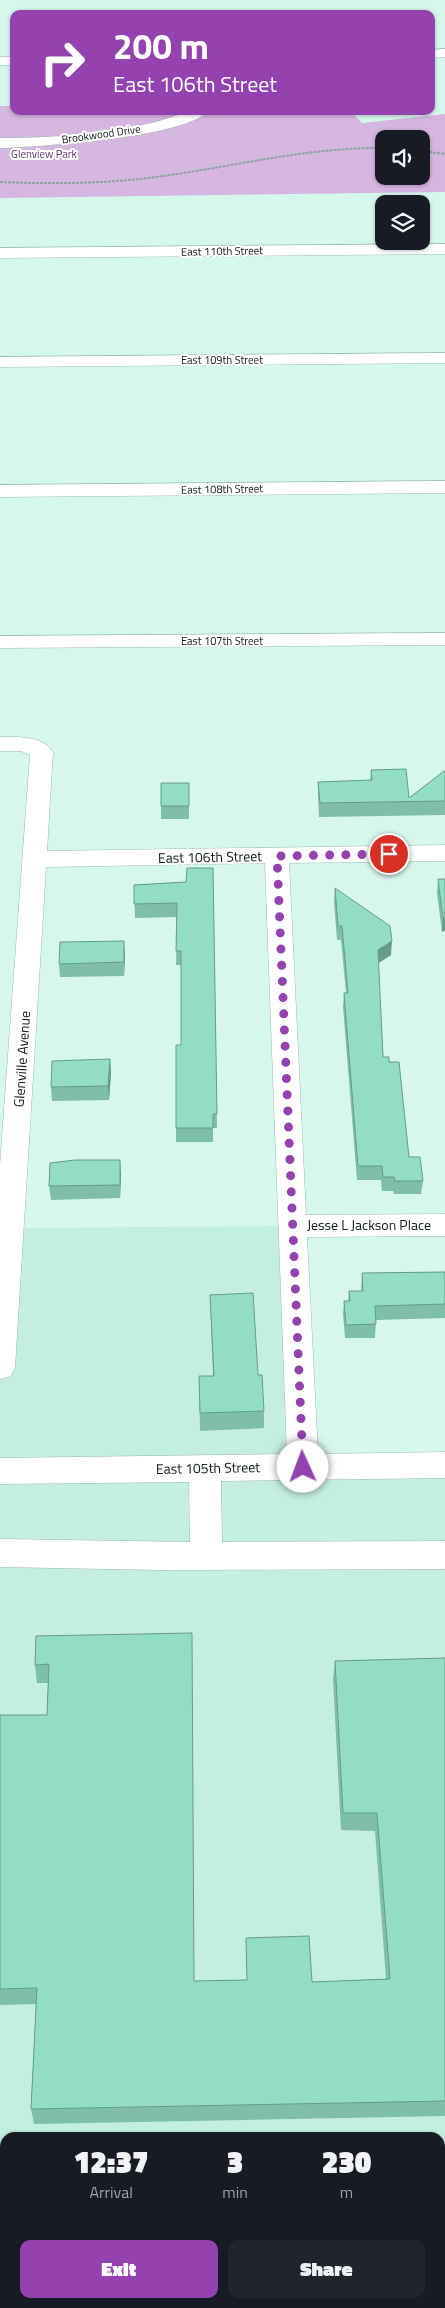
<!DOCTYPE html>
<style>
:root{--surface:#171b24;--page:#20242c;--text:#f1f3f6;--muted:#9ea1a6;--accent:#9542b1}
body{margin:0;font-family:"Titillium Web",sans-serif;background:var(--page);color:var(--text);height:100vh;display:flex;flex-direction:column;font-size:19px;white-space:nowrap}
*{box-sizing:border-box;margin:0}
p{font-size:16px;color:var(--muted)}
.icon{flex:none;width:28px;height:28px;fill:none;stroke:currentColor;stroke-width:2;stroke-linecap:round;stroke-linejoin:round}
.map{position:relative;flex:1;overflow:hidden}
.drawer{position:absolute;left:0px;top:2132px;width:445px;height:176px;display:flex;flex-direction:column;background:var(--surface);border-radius:15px 15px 0 0;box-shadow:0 1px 4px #0004}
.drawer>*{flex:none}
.banner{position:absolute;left:10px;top:10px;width:425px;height:105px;border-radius:10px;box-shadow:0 1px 4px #0004;background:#9542b1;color:#fff;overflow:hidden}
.tools{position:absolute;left:375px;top:130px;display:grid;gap:10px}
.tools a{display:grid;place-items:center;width:55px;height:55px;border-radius:10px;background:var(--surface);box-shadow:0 1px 4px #0004;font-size:25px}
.pin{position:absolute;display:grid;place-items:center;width:42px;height:42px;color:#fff;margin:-21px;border:2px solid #fff;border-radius:50%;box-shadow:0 1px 5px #0007}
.me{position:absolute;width:55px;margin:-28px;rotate:358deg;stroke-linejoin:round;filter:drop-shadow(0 0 4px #0008)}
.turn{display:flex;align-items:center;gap:18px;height:105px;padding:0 20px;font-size:22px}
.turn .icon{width:65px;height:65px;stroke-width:2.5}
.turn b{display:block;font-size:35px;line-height:42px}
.eta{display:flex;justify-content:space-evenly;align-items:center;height:85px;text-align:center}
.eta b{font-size:30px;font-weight:800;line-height:35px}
.button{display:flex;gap:10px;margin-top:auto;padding:10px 20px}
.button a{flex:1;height:58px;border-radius:10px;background:var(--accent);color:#fff;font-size:20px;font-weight:800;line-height:58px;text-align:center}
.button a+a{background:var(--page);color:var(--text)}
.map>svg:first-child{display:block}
</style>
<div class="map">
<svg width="445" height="2308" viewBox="0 0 445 2308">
<rect width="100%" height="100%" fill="#d6f7ec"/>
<path fill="#c4eee1" d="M293 1226 303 1467 445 1465V2143H440V2138H5V2153H0V1310L10 1228Z"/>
<path fill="#d5b6e0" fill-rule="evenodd" d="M0 106H14V111H351L362 123 445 114V192L0 198ZM384 139H421V176H384Z"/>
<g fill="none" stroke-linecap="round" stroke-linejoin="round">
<g stroke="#9cbbb1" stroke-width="1">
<path id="minor" d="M445 49V57L431 58V50Z
M0 57H14V65H0Z
M188 111H207C189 137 35 147 0 148V138C55 138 137 133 188 111Z
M445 244V254L0 258V248Z
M445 353V363L0 367V357Z
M445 481V493L0 497V485Z
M445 633V645L0 648V636Z
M0 737C18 737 42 735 53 752L47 851 445 845V861L289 863 306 1215 445 1214V1236L307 1237 318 1454 445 1452V1478L221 1481 222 1542 445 1541V1569L161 1570 0 1567V1539L190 1542 189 1482 0 1484V1458L287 1454 265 863 46 867 15 1367 11 1376 0 1379V1165L30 755 21 751H0Z"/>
</g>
<path stroke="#8da69e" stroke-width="2" stroke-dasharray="3 1" stroke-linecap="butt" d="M421 151 445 154
M0 182C54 184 109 184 163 176 237 166 309 147 384 148"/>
<use href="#minor" fill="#fff" fill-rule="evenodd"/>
</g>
<path fill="#7ebeab" d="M371 770 409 798 445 771V815L319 817 318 795V782L370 780Z
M189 783V819H161V806Z
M213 868 217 1128H213V1142H176V1128L181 1045V965H176L177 917 135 918 134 885 186 882Z
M438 879 445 930 442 932 437 893Z
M335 888 391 955 378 963 383 1057 389 1062 409 1157 423 1181 421 1194H394L393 1191H382L381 1180H357L343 1007 344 993H346L341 940H337L334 902Z
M125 955 124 976 60 977 59 964Z
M110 1059 111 1073 109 1100 52 1101 51 1087Z
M121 1174 120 1198 51 1200 49 1186Z
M445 1272V1318L376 1320 375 1338H345L343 1314 344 1301H348L349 1291H361L362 1273Z
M210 1295 258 1375 264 1411V1428L200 1431 199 1376H213Z
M36 1636 194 1981 247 1980 246 1938 312 1982 386 1979 375 1831 341 1830 333 1679 335 1661 445 1658V2116L34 2124 31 2109 36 2004 0 2005V1715H47L48 1683H37L35 1665Z"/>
<path fill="#679b8b" d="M445 917V930L442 932 443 918Z
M124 941 125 955 124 976Z
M392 941 391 955 377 964 378 950Z
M110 1059 111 1073 109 1100 108 1086Z
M120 1160 121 1174 120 1198Z"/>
<path fill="#93ddc7" stroke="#679b8b" d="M406 769 409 798 444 771H445V801L320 803 318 782 372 780 371 770Z
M161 783H189V806H161Z
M187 868H213L217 1114H213V1128H176V1045H181V951H176L177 903 134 904V885L186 882Z
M438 879H445V917L443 918Z
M335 888 390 926 392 941 378 950 383 1057H389V1062H399L409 1157H420L423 1181H395L394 1177H383L382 1166H358L344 993H348L342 926H338Z
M124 941V962L59 964 60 942Z
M110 1059 108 1086 51 1087 52 1061Z
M75 1160H120V1185L49 1186 50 1163Z
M445 1272V1304L375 1306 376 1324 346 1325 344 1301H350L349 1291H363L362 1273Z
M253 1293 258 1375H262L264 1411 200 1413 199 1376H214L210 1295Z
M192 1633 194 1981 247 1980 246 1938 309 1936 312 1982 390 1979 377 1813H343L335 1661 445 1658V2101L31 2109 37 1988 0 1989V1715H47L49 1664 35 1665 36 1636Z"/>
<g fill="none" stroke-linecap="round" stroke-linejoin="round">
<path stroke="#9542b1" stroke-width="9" stroke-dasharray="0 16.2" d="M303 1467 277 856 389 854"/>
</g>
<g text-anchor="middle" stroke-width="4" stroke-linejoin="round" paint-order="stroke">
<g font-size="11" fill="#0e1916" stroke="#fff">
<text transform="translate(101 134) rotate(-8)" y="4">Brookwood Drive</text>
<text transform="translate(222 251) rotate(-1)" y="4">East 110th Street</text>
<text x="222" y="364">East 109th Street</text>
<text transform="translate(222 489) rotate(-1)" y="4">East 108th Street</text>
<text x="222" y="645">East 107th Street</text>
</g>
<g font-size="11" fill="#603270" stroke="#fff">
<text x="44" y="158">Glenview Park</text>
</g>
<g font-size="14" fill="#0e1916" stroke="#fff">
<text transform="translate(210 857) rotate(-1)" y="5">East 106th Street</text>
<text transform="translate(22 1059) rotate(-86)" y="5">Glenville Avenue</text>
<text x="369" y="1230">Jesse L Jackson Place</text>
<text transform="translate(208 1468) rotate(-1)" y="5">East 105th Street</text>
</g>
</g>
</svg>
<div class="tools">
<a><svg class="icon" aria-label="sound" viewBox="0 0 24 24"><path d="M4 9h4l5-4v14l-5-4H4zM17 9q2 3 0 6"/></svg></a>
<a><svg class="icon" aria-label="layers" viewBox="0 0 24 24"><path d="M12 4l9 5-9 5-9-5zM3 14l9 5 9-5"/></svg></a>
</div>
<div class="pin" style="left:389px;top:854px;background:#d93025"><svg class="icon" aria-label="arrive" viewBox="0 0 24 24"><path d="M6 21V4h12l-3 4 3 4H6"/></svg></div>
<svg class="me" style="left:303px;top:1467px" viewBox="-20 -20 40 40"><circle r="19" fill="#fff"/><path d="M0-13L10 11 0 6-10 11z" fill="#9542b1"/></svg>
<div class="banner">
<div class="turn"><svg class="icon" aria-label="right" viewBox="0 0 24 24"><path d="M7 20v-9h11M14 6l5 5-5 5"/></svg><div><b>200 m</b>East 106th Street</div></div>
</div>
<section class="drawer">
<div class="eta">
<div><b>12:37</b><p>Arrival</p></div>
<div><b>3</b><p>min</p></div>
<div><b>230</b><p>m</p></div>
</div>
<div class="button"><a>Exit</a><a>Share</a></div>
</section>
</div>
